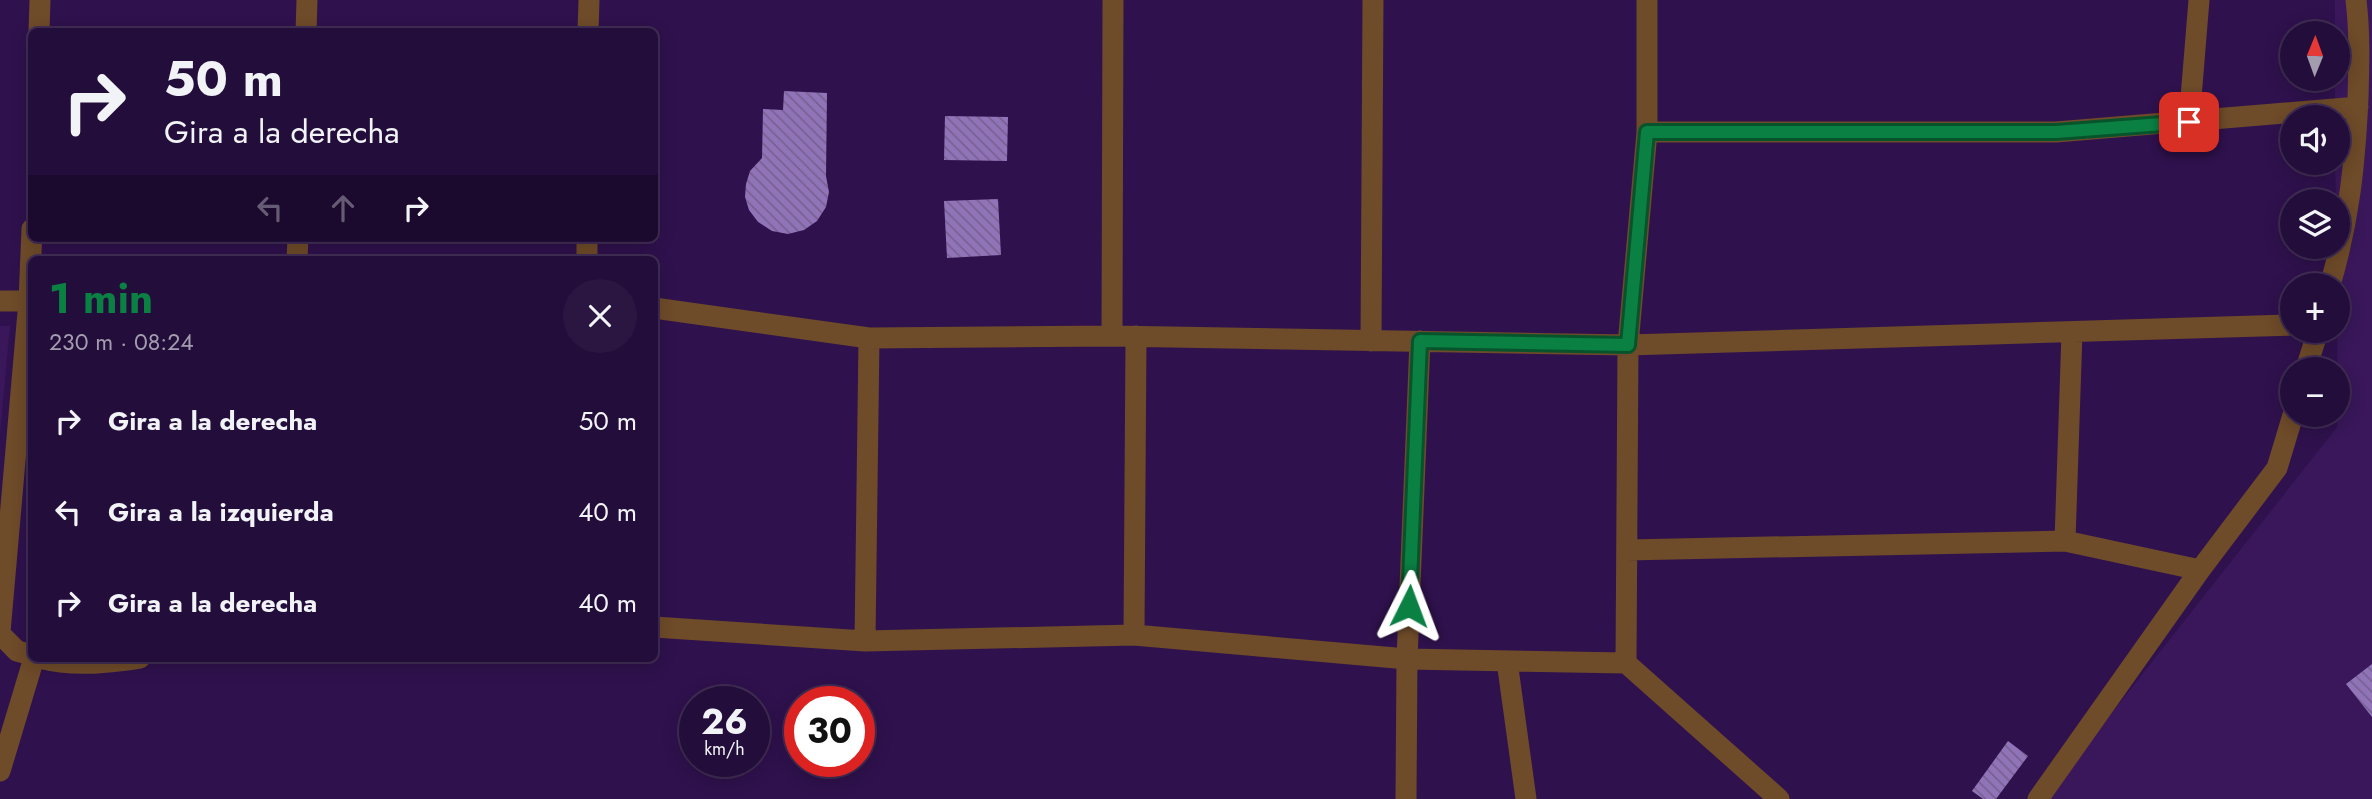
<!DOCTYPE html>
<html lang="es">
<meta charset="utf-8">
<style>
:root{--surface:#230d3a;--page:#2b1642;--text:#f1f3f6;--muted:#a39caf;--line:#402d54;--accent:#0b8043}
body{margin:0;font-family:Jost,sans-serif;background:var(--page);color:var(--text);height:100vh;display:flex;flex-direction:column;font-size:26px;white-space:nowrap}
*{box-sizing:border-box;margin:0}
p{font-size:23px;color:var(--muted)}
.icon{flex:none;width:38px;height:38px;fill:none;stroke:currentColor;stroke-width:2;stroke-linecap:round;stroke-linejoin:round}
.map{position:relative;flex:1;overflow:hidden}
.drawer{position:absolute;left:28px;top:256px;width:630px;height:406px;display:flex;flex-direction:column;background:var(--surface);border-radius:10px;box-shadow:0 4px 18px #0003,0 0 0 2px var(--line)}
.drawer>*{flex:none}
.top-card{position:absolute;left:28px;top:28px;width:630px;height:214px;border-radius:10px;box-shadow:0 4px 18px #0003,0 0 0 2px var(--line);background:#230d3a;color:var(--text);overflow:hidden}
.needle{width:46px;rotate:1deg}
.buttons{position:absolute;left:2280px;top:21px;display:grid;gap:14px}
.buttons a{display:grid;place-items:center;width:70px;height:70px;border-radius:50%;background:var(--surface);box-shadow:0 4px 18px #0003,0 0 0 2px var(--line);font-size:35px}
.speed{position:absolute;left:679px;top:686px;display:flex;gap:14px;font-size:35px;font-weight:700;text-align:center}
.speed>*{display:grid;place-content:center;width:91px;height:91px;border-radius:50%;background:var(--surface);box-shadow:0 4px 18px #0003,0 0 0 2px var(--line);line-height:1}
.speed small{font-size:18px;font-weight:400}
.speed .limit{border:10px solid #d22;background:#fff;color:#111}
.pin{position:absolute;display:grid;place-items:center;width:60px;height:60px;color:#fff;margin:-30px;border-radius:14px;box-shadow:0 4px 10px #0006}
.me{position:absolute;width:77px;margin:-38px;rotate:3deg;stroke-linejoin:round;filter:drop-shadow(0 0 5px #0008)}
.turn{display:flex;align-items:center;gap:24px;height:147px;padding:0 21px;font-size:32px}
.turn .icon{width:91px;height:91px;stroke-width:2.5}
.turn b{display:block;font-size:49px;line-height:60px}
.lanes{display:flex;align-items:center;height:66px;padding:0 21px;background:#0003;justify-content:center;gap:35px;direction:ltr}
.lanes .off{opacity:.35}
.round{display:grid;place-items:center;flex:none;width:74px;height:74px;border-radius:37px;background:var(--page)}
.overview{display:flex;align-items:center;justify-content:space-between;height:119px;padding:0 21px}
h1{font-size:42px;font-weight:700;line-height:52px;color:var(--accent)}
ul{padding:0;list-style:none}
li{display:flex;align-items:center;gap:21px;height:91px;padding:0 21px}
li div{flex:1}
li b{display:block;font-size:26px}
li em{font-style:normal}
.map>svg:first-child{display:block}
</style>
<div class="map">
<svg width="2372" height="799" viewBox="0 0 2372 799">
<defs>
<pattern id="building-back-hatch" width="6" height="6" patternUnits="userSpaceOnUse" patternTransform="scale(1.75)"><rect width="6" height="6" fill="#9174b8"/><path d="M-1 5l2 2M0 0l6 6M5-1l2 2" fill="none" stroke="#766192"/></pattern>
</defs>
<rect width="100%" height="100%" fill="#2f114d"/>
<path fill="#39175a" d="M2335 0H2372V799H2044L2337 427 2338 201H2336L2335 163H2338V117H2335V79H2338V33H2335Z
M0 326H10L0 435Z"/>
<path fill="url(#building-back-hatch)" d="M784 91 827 93 826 176 829 192 826 207 817 221 804 230 788 234 772 231 758 222 749 210 745 197 746 184 750 171 762 158 763 109 783 110Z
M945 116 1008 117 1007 161 944 160Z
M998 199 1001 255 947 258 944 201Z
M2372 664V717L2346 684Z
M2008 741 2028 756 1996 799H1983L1972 791Z"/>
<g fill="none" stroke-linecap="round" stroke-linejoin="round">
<path stroke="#6e4b29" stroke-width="21" d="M39 32 40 0
M306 32 307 0
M588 32 589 0
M2189 122 2199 0
M1647 132H2056L2358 107
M297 259 298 238
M587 259V238
M2330 285C2349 221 2355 164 2358 98 2359 64 2360 33 2356 0
M0 301H32
M654 308 869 338 1112 336 1628 345 2292 325
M1112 336 1113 0
M1371 341 1373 0
M2306 369 2318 331
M2065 541 2072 332
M1627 550 2065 541 2200 570
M654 627 865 641 1134 635 1407 659 1626 663 1779 799
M0 632 29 301 32 229
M0 634 17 651 32 655
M1134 635 1136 336
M865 641 869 338
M40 658C74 667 106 663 140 658
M1507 661 1526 799
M1626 663 1628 345 1647 132V0
M0 771 34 658
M1406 799 1407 659 1420 341
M2038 799 2200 570 2277 468 2293 415"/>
</g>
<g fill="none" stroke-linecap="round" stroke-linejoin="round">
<g stroke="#07532c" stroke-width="18">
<path id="route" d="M1409 606 1420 341 1628 345 1647 132H2056L2189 122"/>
</g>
<use href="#route" stroke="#0b8043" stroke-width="12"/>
</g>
</svg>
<div class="buttons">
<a><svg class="needle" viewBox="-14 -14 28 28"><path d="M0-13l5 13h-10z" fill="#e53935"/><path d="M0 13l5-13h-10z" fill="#a39caf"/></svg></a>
<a><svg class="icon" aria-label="sound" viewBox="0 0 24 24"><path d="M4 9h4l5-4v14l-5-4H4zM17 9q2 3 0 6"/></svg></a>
<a><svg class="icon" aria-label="layers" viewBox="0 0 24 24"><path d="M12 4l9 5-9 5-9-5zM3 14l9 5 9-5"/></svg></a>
<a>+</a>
<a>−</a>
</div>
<div class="speed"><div>26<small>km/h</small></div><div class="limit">30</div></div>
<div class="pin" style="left:2189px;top:122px;background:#d93025"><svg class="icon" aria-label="arrive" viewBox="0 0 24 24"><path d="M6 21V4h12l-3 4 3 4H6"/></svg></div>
<svg class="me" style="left:1409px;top:606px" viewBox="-20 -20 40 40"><path d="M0-17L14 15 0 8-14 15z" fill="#0b8043" stroke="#fff" stroke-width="4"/></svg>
<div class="top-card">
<div class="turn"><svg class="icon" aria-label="right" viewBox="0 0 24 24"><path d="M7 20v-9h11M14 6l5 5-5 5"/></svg><div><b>50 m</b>Gira a la derecha</div></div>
<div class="lanes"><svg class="icon off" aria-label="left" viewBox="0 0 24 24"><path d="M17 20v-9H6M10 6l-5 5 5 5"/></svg><svg class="icon off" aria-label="ahead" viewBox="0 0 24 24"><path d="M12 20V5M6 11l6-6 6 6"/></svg><svg class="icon" aria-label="right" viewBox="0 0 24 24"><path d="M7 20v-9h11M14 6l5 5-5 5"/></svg></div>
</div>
<section class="drawer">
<div class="overview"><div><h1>1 min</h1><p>230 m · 08:24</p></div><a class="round"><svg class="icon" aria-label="close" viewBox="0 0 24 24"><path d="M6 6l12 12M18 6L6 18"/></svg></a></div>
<ul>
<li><svg class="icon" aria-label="right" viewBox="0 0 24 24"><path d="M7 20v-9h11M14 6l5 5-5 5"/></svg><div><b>Gira a la derecha</b></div><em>50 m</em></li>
<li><svg class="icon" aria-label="left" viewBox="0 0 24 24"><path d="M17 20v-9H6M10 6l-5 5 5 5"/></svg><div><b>Gira a la izquierda</b></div><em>40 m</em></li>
<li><svg class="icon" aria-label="right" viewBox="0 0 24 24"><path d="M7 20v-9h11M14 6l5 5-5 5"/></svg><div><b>Gira a la derecha</b></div><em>40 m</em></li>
</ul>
</section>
</div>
